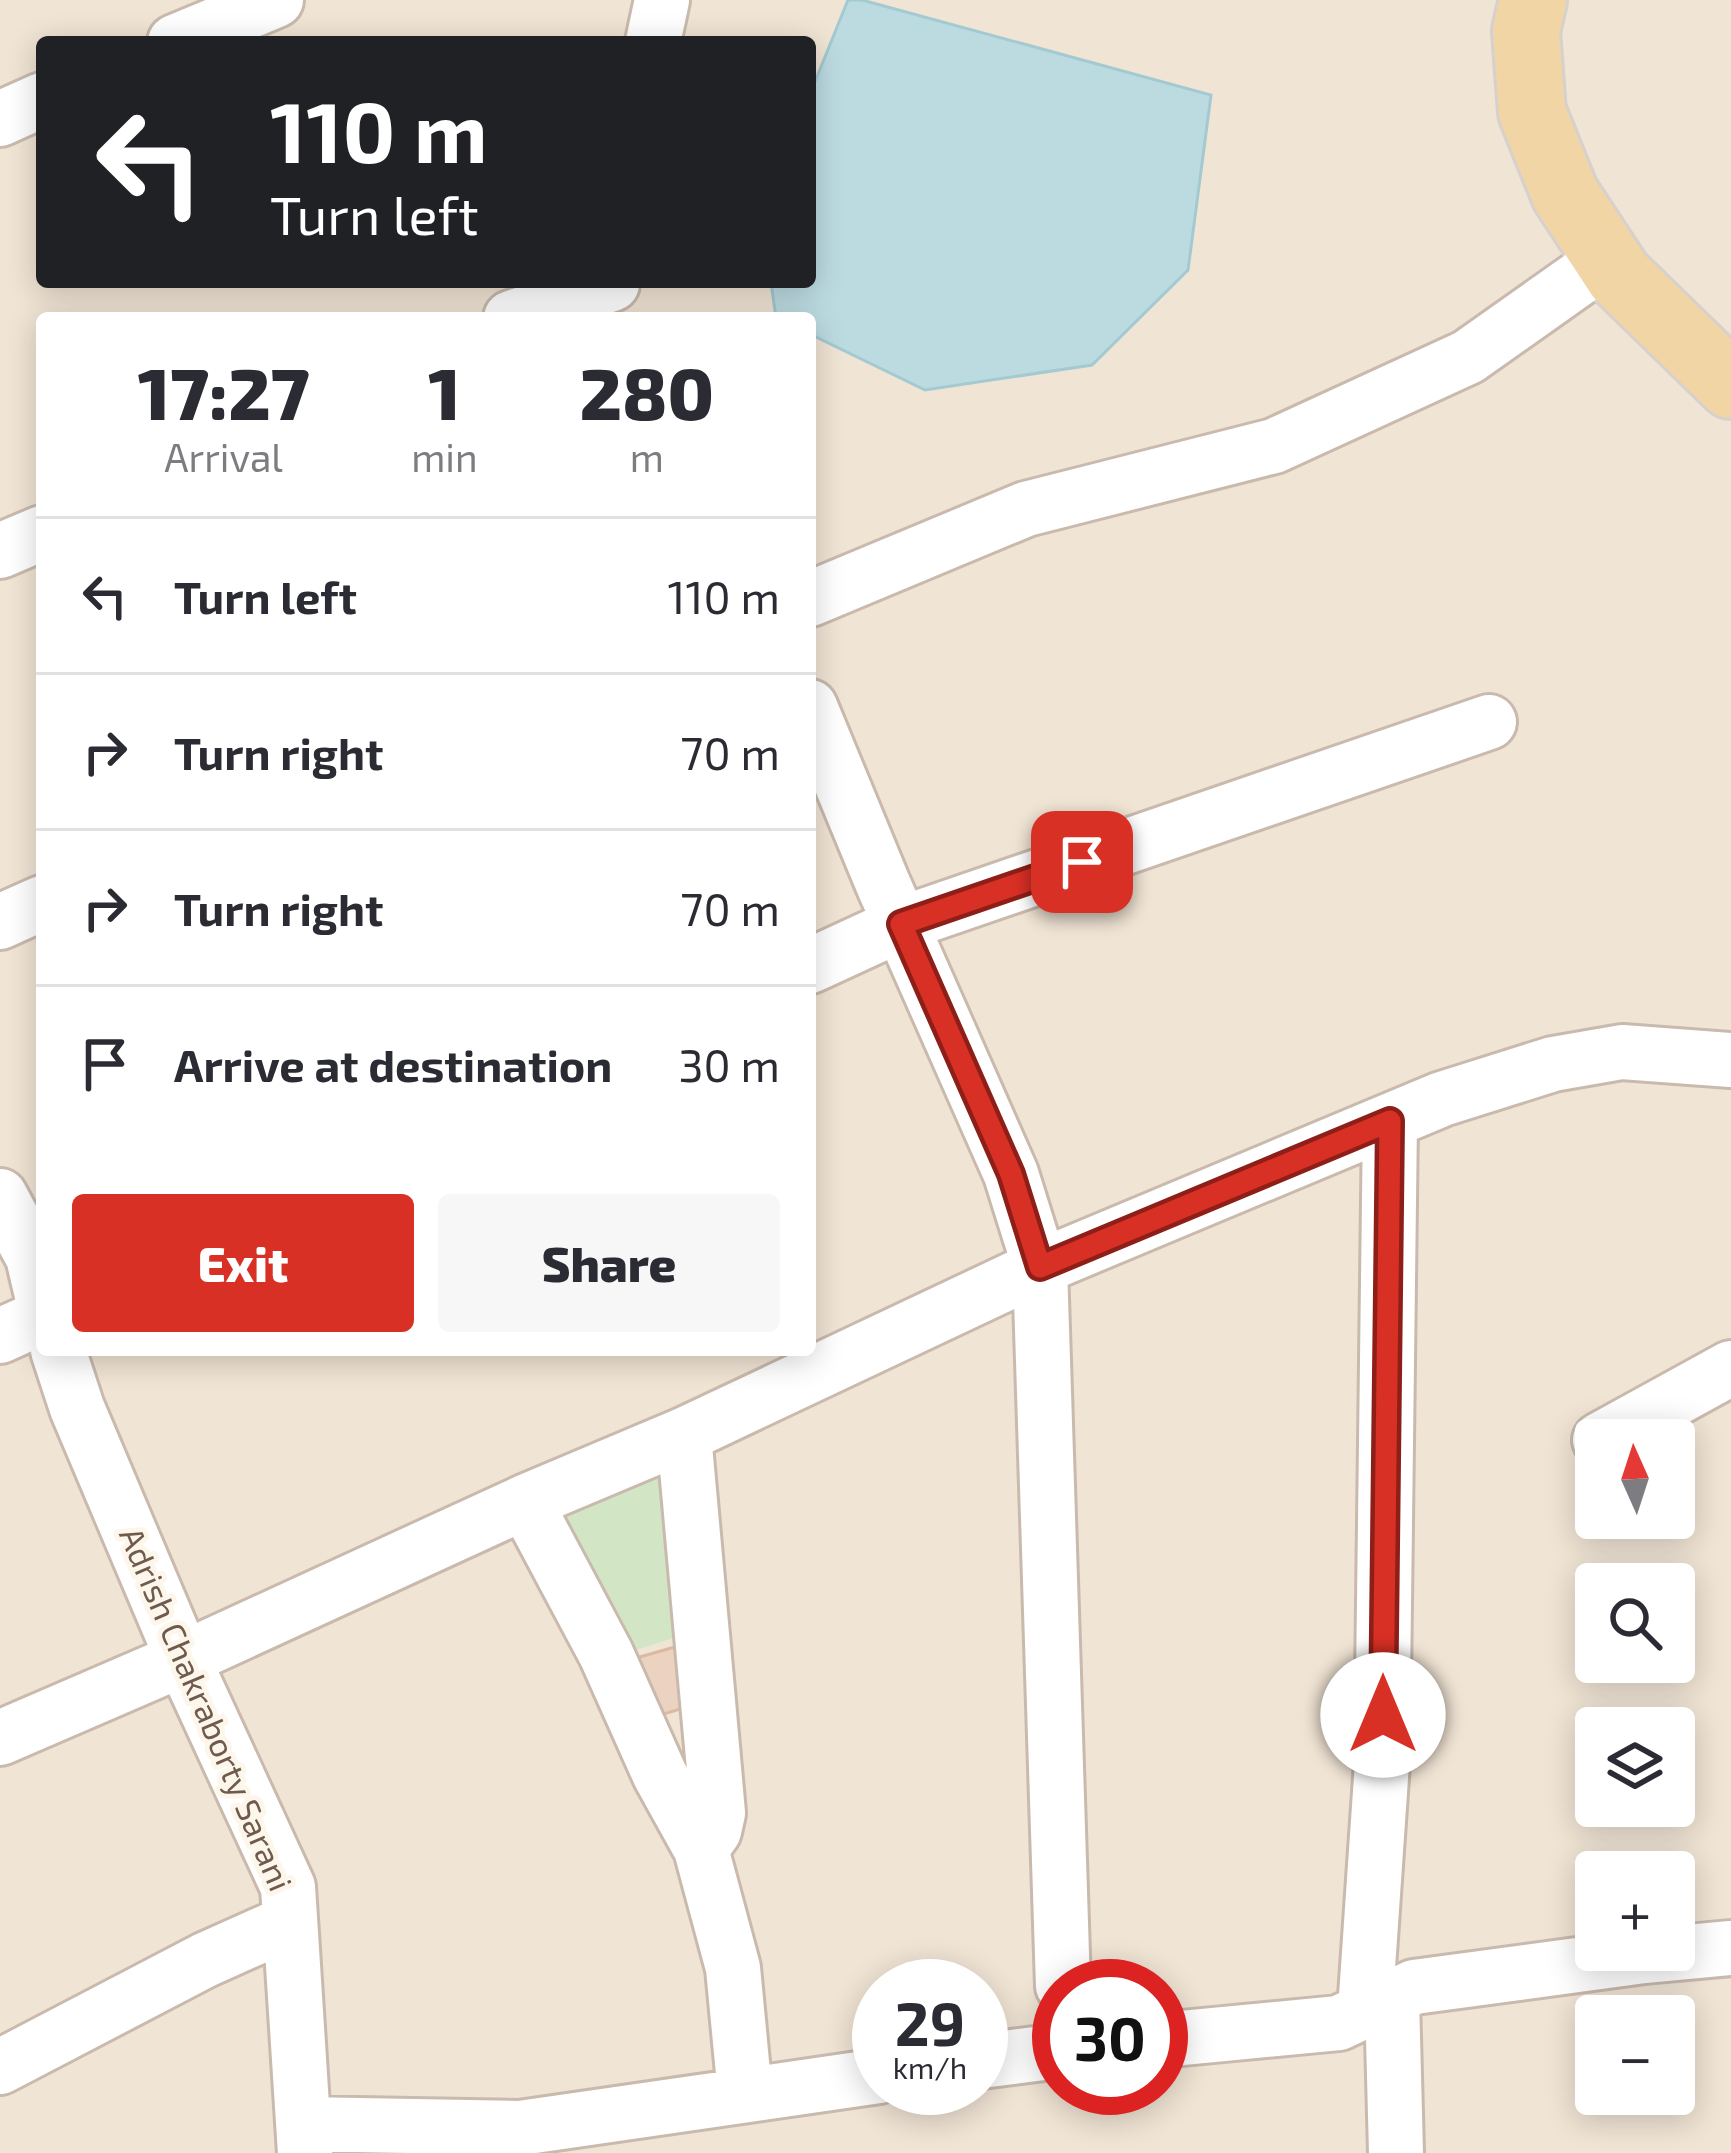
<!DOCTYPE html>
<meta charset="utf-8">
<style>
:root{--surface:#fff;--page:#f7f7f7;--text:#2b2b33;--muted:#7c7c81;--line:#e1e1e2;--accent:#d93025}
body{margin:0;font-family:"Exo 2",sans-serif;background:var(--page);color:var(--text);height:100vh;display:flex;flex-direction:column;font-size:45px;white-space:nowrap}
*{box-sizing:border-box;margin:0}
p{font-size:39px;color:var(--muted)}
.icon{flex:none;width:66px;height:66px;fill:none;stroke:currentColor;stroke-width:2;stroke-linecap:round;stroke-linejoin:round}
.map{position:relative;flex:1;overflow:hidden}
.details{position:absolute;left:36px;top:312px;width:780px;height:1044px;display:flex;flex-direction:column;background:var(--surface);border-radius:12px;box-shadow:0 6px 30px #0003}
.details>*{flex:none}
.top-card{position:absolute;left:36px;top:36px;width:780px;height:252px;border-radius:12px;box-shadow:0 6px 30px #0003;background:#202124;color:#fff;overflow:hidden}
.needle{width:78px;rotate:357deg}
.tools{position:absolute;left:1575px;top:1419px;display:grid;gap:24px}
.tools a{display:grid;place-items:center;width:120px;height:120px;border-radius:12px;background:var(--surface);box-shadow:0 6px 30px #0003;font-size:60px}
.speed{position:absolute;left:852px;top:1959px;display:flex;gap:24px;font-size:60px;font-weight:700;text-align:center}
.speed>*{display:grid;place-content:center;width:156px;height:156px;border-radius:50%;background:var(--surface);box-shadow:0 6px 30px #0003;line-height:1}
.speed small{font-size:30px;font-weight:400}
.speed .limit{border:18px solid #d22;background:#fff;color:#111}
.pin{position:absolute;display:grid;place-items:center;width:102px;height:102px;color:#fff;margin:-51px;border-radius:24px;box-shadow:0 6px 18px #0006}
.me{position:absolute;width:132px;margin:-66px;rotate:0deg;stroke-linejoin:round;filter:drop-shadow(0 0 9px #0008)}
.turn{display:flex;align-items:center;gap:42px;height:252px;padding:0 36px;font-size:54px}
.turn .icon{width:156px;height:156px;stroke-width:2.5}
.turn b{display:block;font-size:84px;line-height:102px}
.eta{display:flex;justify-content:space-evenly;align-items:center;height:204px;text-align:center}
.eta b{font-size:72px;font-weight:800;line-height:84px}
.button{display:flex;gap:24px;margin-top:auto;padding:24px 36px}
.button a{flex:1;height:138px;border-radius:12px;background:var(--accent);color:#fff;font-size:48px;font-weight:800;line-height:138px;text-align:center}
.button a+a{background:var(--page);color:var(--text)}
ul{padding:0;list-style:none}
li{display:flex;align-items:center;gap:36px;height:156px;padding:0 36px;border-top:3px solid var(--line)}
li div{flex:1}
li b{display:block;font-size:45px}
li em{font-style:normal}
.map>svg:first-child{display:block}
</style>
<div class="map">
<svg width="1731" height="2153" viewBox="0 0 1731 2153">
<rect width="100%" height="100%" fill="#f9f2e5"/>
<path fill="#f0e4d4" fill-rule="evenodd" d="M0 0H1731V2153H0ZM42 42H810V282H42ZM42 318H810V1350H42ZM1596 1440H1674V1518H1596ZM1596 1584H1674V1662H1596ZM1596 1728H1674V1806H1596ZM1596 1872H1674V1950H1596ZM879 1986H981V2088H879ZM1059 1986H1161V2088H1059ZM1596 2016H1674V2094H1596Z"/>
<path fill="#d2e5c5" d="M682 1462 692 1632 611 1658 548 1519Z"/>
<path fill="#bcdbe1" stroke="#a3cad1" stroke-width="3" d="M848 0H862L1211 95 1188 270 1092 365 925 390 810 334V318H776L771 282H810V94Z"/>
<path fill="#ecd2c0" stroke="#dcb9a2" stroke-width="3" d="M696 1641 703 1702 638 1722 615 1664Z"/>
<g fill="none" stroke-linecap="round" stroke-linejoin="round">
<g stroke="#c9baad" stroke-width="60">
<path id="minor" d="M175 42 276 0
M653 42 662 0
M0 119 42 100
M511 318 612 284
M0 551 42 533
M810 599 1026 509 1274 446 1468 357 1608 258
M810 707 883 884 1011 1174 1040 1267 1063 1986
M0 922 42 903
M810 966 901 924 1489 722
M0 1196 33 1257 42 1295
M0 1336 42 1317
M58 1350 77 1408 183 1659 288 1887 305 2153
M684 1435 718 1813 714 1831 701 1849
M1600 1440 1731 1368
M525 1502 606 1654 660 1775 701 1849 733 1968 745 2094
M0 1738 183 1659 525 1502 684 1435 1040 1267 1442 1099 1553 1064 1622 1052 1731 1060
M1392 1998 1396 2153
M1365 2011 1382 1763 1390 1121
M1161 2040 1339 2023 1414 1987 1644 1956 1731 1948
M981 2061 1059 2051
M0 2067 205 1960 290 1922
M303 2124 520 2128 879 2076"/>
</g>
<g stroke="#d7d1cd" stroke-width="72">
<path id="major" d="M1533 0 1526 31 1532 112 1565 194 1619 276 1731 385"/>
</g>
<use href="#minor" stroke="#fff" stroke-width="54"/>
<use href="#major" stroke="#f1d5a5" stroke-width="66"/>
</g>
<g fill="none" stroke-linecap="round" stroke-linejoin="round">
<g stroke="#8d1f18" stroke-width="30">
<path id="route" d="M1082 862 901 924 1011 1174 1040 1267 1390 1121 1383 1715"/>
</g>
<use href="#route" stroke="#d93025" stroke-width="21"/>
</g>
<g text-anchor="middle" stroke-width="10" stroke-linejoin="round" paint-order="stroke">
<g font-size="33" fill="#6f5a4d" stroke="#fdf6eb">
<text transform="translate(206 1709) rotate(67)" y="12">Adrish Chakraborty Sarani</text>
</g>
</g>
</svg>
<div class="tools">
<a><svg class="needle" viewBox="-14 -14 28 28"><path d="M0-13l5 13h-10z" fill="#e53935"/><path d="M0 13l5-13h-10z" fill="#7c7c81"/></svg></a>
<a><svg class="icon" aria-label="search" viewBox="0 0 24 24"><circle cx="10" cy="10" r="6"/><path d="M15 15l6 6"/></svg></a>
<a><svg class="icon" aria-label="layers" viewBox="0 0 24 24"><path d="M12 4l9 5-9 5-9-5zM3 14l9 5 9-5"/></svg></a>
<a>+</a>
<a>−</a>
</div>
<div class="speed"><div>29<small>km/h</small></div><div class="limit">30</div></div>
<div class="pin" style="left:1082px;top:862px;background:#d93025"><svg class="icon" aria-label="arrive" viewBox="0 0 24 24"><path d="M6 21V4h12l-3 4 3 4H6"/></svg></div>
<svg class="me" style="left:1383px;top:1715px" viewBox="-20 -20 40 40"><circle r="19" fill="#fff"/><path d="M0-13L10 11 0 6-10 11z" fill="#d93025"/></svg>
<div class="top-card">
<div class="turn"><svg class="icon" aria-label="left" viewBox="0 0 24 24"><path d="M17 20v-9H6M10 6l-5 5 5 5"/></svg><div><b>110 m</b>Turn left</div></div>
</div>
<section class="details">
<div class="eta">
<div><b>17:27</b><p>Arrival</p></div>
<div><b>1</b><p>min</p></div>
<div><b>280</b><p>m</p></div>
</div>
<ul>
<li><svg class="icon" aria-label="left" viewBox="0 0 24 24"><path d="M17 20v-9H6M10 6l-5 5 5 5"/></svg><div><b>Turn left</b></div><em>110 m</em></li>
<li><svg class="icon" aria-label="right" viewBox="0 0 24 24"><path d="M7 20v-9h11M14 6l5 5-5 5"/></svg><div><b>Turn right</b></div><em>70 m</em></li>
<li><svg class="icon" aria-label="right" viewBox="0 0 24 24"><path d="M7 20v-9h11M14 6l5 5-5 5"/></svg><div><b>Turn right</b></div><em>70 m</em></li>
<li><svg class="icon" aria-label="arrive" viewBox="0 0 24 24"><path d="M6 21V4h12l-3 4 3 4H6"/></svg><div><b>Arrive at destination</b></div><em>30 m</em></li>
</ul>
<div class="button"><a>Exit</a><a>Share</a></div>
</section>
</div>
